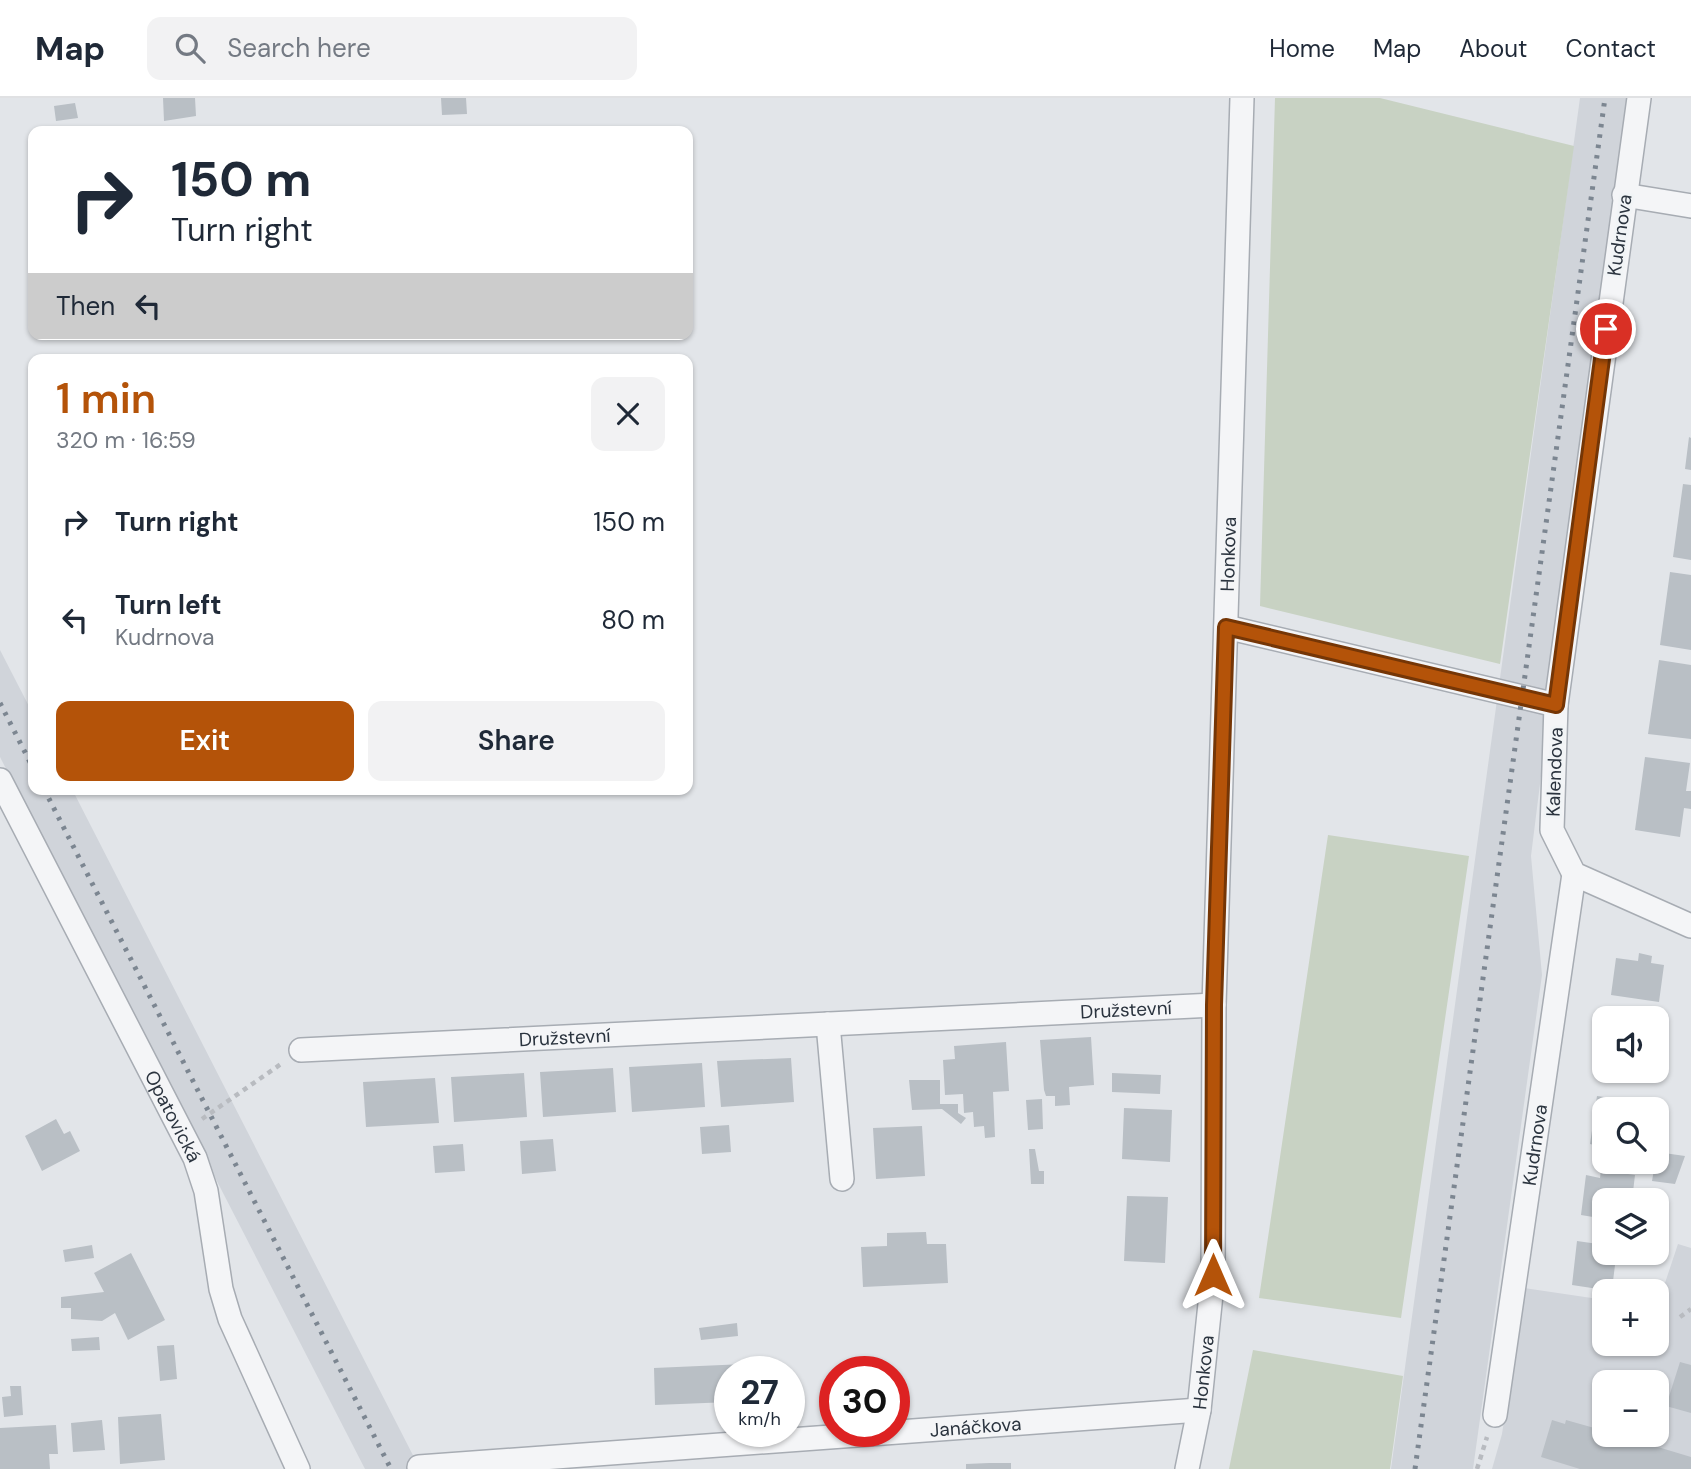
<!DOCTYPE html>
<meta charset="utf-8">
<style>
:root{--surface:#fff;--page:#f2f2f3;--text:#1f2937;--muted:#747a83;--line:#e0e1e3;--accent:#b45309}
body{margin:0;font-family:"DM Sans",sans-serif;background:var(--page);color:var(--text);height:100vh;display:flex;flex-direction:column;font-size:26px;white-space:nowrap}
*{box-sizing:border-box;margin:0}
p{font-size:23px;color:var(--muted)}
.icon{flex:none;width:38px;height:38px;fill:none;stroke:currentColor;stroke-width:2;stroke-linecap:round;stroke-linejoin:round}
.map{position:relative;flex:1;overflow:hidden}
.side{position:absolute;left:28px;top:256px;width:665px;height:441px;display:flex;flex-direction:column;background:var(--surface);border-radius:14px;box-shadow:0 2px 5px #0004}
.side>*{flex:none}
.banner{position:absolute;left:28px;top:28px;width:665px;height:214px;border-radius:14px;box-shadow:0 2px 5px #0004;background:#fff;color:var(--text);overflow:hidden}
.tools{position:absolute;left:1592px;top:908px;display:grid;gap:14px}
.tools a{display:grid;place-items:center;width:77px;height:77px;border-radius:14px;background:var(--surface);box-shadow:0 2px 5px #0004;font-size:35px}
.speed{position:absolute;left:714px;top:1258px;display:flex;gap:14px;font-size:35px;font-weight:700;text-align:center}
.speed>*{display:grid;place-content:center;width:91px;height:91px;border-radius:50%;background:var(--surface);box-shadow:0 2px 5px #0004;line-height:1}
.speed small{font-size:18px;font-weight:400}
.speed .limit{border:10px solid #d22;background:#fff;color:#111}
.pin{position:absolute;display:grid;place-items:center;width:60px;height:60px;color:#fff;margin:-30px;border:4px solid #fff;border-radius:50%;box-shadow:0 2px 7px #0007}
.me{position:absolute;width:77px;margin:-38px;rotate:0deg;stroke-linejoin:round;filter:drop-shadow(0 0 5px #0008)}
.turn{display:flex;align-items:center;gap:24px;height:147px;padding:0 28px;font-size:32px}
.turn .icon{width:91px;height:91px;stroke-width:2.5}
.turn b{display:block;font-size:49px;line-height:60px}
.then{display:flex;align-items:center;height:66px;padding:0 28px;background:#0003;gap:14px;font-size:26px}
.round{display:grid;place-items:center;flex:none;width:74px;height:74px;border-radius:14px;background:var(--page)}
.summary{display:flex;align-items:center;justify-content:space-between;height:119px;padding:0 28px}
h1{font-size:42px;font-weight:600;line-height:52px;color:var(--accent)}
.cta{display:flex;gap:14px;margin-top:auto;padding:14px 28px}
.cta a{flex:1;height:80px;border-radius:14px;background:var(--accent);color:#fff;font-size:28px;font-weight:600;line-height:80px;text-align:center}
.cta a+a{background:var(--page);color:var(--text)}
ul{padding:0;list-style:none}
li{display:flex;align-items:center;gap:21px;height:98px;padding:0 28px}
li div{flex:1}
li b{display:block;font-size:26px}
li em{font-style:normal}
header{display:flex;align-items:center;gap:42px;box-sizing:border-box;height:98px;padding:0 35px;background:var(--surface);border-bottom:2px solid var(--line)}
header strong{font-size:33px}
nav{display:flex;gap:38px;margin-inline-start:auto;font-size:24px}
.search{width:490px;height:63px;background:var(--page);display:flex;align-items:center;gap:18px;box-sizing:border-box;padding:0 24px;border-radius:14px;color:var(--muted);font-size:26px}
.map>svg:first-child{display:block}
</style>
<header>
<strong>Map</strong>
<div class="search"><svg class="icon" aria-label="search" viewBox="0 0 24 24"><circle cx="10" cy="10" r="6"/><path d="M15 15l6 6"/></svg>Search here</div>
<nav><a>Home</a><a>Map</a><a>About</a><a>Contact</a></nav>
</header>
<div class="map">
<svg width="1691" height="1371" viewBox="0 0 1691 1371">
<rect width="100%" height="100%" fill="#e2e5e9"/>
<path fill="#d0d4da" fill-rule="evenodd" d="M1580 0H1630L1592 269 1531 758 1542 877 1473 1371H1391Z
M0 552 33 616V691H72L420 1371H365L187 1025 0 659Z
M1678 1146 1691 1150V1371H1492L1502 1336 1524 1190 1605 1202V1246H1657V1209ZM1605 1284H1657V1337H1605Z"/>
<path fill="#c8d2c3" d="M1275 0H1380L1574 48 1500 566 1260 508Z
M1328 737 1469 758 1401 1220 1259 1200Z
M1253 1252 1403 1278 1390 1371H1229Z"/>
<path fill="#b9bfc5" d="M163 0H195L196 18 164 23Z
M441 0H466L467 16 442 17Z
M75 5 78 20 56 23 54 8Z
M1689 339 1691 340V372L1685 371Z
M1683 386 1691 387V462L1673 459Z
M1670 474 1691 477V552L1660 547Z
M1659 562 1691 567V641L1648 636Z
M1645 659 1690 665 1686 693H1691V711L1684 710 1680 739 1635 732Z
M1639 855 1652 858 1651 865 1664 867 1659 904 1611 897 1616 860 1638 863Z
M1091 939 1094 987 1069 989 1070 1007 1055 1008V998H1046L1044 992 1040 942Z
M1006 944 1009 993 993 994 995 1039 985 1040 984 1028 974 1029 973 1014 964 1015 963 996 945 997 943 962 955 961 954 948Z
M791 960 794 1004 721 1009 717 963Z
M702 965 705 1009 632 1014 629 969Z
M613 970 616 1014 543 1019 540 974Z
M524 975 527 1019 454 1024 451 979Z
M1112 975 1161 977 1160 996 1112 994Z
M435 980 439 1025 366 1029 363 984Z
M909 982H940V1006H958V1015L966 1020 961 1026 942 1011 912 1012Z
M1597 998 1640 1004 1639 1012H1605V1056L1598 1055 1599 1048 1590 1046Z
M1042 1001 1043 1031 1028 1032 1026 1002Z
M1124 1010 1172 1012 1170 1064 1122 1061Z
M56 1021 64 1036 70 1033 80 1053 42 1073 25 1038Z
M729 1027 731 1054 702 1056 700 1029Z
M922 1028 925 1078 876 1081 873 1030Z
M553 1041 556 1073 522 1076 520 1043Z
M463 1046 465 1073 435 1075 433 1048Z
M1029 1051H1035L1039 1073H1044V1086H1031Z
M1657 1054 1685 1058 1675 1086 1652 1083Z
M1601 1072 1635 1077 1632 1102H1605V1121L1581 1117 1586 1077 1600 1080Z
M1127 1098 1168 1099 1165 1165 1124 1163Z
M926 1134 927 1146H946L948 1185 863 1189 861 1149 887 1148V1135Z
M1577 1143 1605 1147V1155L1616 1159 1613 1183 1606 1182 1605 1192 1572 1187Z
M92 1147 94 1160 65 1164 63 1152Z
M131 1155 165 1222 128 1242 115 1215 102 1223 71 1221V1210H61V1199L104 1194 94 1175Z
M737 1225 738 1238 701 1242 699 1230Z
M99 1239 100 1252 72 1253 71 1241Z
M174 1247 177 1281 160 1283 157 1248Z
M1680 1264 1691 1267V1315L1666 1308Z
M745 1266V1274H730V1304L655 1307 654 1270Z
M10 1288H21L23 1317 4 1319 2 1299 11 1298Z
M161 1316 165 1362 120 1366 118 1319Z
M102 1322 105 1352 73 1354 71 1325Z
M1552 1322 1565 1326 1566 1322 1605 1333V1337H1618L1691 1359V1371H1580L1541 1359Z
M56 1327 58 1356H49L50 1371H0V1330Z
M989 1365H1011V1371H966V1366Z"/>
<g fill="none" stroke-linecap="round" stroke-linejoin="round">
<g stroke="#a7acb3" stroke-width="26">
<g id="minor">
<path d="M1639 0 1556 607 1552 732 1574 776 1691 828"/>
<path d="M1624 97 1691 108"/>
<path d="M1226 529 1556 607"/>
<path id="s1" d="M0 682 195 1060 206 1093 221 1191 230 1221 298 1371"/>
<path d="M828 926 842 1081"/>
<path id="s2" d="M301 952 1214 907"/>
<path id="s3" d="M1495 1317 1574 776"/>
<path id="s4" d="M419 1369 1199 1312"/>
<path id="s5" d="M1187 1371 1199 1312 1213 1177 1214 907 1242 0"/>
</g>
</g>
<path stroke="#b8bbc0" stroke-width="4.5" stroke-dasharray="5 5" stroke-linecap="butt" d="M202 1021 281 966
M1680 1219 1691 1211
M1477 1371 1487 1339"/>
<use href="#minor" stroke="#f4f5f7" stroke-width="23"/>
<path stroke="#7c8691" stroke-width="5" stroke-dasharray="3.5 7" stroke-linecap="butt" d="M0 605 33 670
M44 691 391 1371
M1415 1371 1605 0"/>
</g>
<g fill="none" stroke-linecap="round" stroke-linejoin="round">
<g stroke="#753606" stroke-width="18">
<path id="route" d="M1213 1177 1214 907 1226 529 1556 607 1606 231"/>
</g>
<use href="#route" stroke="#b45309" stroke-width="12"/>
</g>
<g text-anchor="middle" stroke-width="6" stroke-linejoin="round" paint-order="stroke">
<g font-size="19" fill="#2b343f" stroke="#f1f4f6">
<text transform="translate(1619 137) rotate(-82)" y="7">Kudrnova</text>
<text dy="7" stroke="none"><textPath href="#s5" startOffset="917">Honkova</textPath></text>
<text transform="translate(1554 674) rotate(-88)" y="7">Kalendova</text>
<text dy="7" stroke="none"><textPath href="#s2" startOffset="826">Družstevní</textPath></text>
<text dy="7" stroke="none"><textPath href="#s2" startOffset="264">Družstevní</textPath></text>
<text dy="7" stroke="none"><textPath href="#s1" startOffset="378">Opatovická</textPath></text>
<text dy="7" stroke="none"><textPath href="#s3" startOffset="273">Kudrnova</textPath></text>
<text dy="7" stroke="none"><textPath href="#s5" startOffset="98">Honkova</textPath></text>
<text dy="7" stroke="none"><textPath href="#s4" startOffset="558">Janáčkova</textPath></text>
</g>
</g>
</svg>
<div class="tools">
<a><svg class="icon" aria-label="sound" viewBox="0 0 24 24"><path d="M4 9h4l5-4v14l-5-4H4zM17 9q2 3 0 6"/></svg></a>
<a><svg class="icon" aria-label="search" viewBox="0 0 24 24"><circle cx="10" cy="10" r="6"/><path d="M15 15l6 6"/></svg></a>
<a><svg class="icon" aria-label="layers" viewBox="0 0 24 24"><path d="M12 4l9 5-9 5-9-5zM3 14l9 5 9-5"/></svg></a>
<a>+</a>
<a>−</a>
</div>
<div class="speed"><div>27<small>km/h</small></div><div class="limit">30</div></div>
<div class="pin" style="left:1606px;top:231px;background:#d93025"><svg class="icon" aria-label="arrive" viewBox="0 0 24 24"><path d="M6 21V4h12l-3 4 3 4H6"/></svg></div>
<svg class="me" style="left:1213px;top:1177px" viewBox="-20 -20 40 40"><path d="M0-17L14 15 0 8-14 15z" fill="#b45309" stroke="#fff" stroke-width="4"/></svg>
<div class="banner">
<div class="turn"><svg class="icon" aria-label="right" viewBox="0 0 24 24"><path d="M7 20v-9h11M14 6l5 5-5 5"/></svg><div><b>150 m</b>Turn right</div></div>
<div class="then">Then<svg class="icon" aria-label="left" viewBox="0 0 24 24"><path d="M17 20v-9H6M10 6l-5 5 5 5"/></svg></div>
</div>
<section class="side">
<div class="summary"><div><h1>1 min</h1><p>320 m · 16:59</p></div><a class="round"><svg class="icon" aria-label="close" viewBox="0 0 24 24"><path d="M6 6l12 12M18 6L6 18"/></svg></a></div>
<ul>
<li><svg class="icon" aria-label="right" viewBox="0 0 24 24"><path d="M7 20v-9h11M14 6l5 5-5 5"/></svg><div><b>Turn right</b></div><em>150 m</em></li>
<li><svg class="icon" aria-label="left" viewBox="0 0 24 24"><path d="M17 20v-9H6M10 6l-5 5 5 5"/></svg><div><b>Turn left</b><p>Kudrnova</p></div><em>80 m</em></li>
</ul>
<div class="cta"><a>Exit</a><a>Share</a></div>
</section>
</div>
